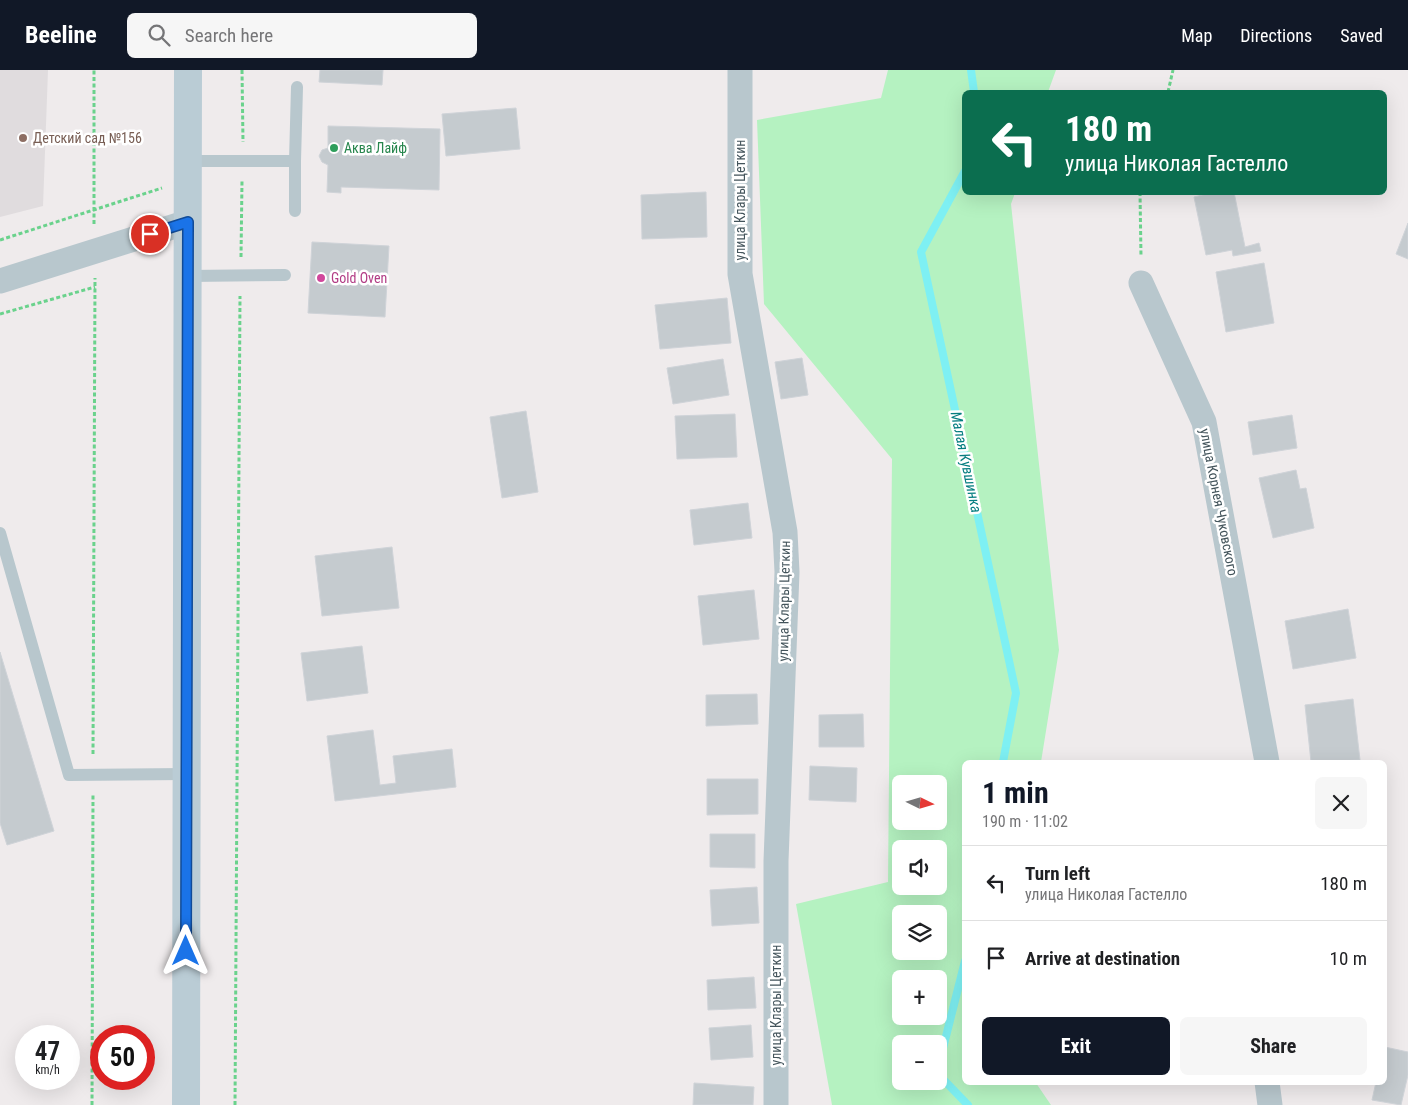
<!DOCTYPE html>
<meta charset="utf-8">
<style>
:root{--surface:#fff;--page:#f6f6f6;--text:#202124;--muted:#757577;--line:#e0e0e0;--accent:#111827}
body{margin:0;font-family:"Roboto Condensed",sans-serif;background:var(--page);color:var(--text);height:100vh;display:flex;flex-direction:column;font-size:19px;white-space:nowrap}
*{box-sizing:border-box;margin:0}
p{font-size:16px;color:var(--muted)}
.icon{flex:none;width:28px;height:28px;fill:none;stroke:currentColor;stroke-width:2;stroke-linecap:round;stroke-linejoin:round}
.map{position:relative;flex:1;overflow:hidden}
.sheet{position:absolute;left:962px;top:690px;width:425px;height:325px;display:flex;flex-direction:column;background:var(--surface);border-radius:8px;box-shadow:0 5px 20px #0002}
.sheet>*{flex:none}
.top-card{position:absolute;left:962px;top:20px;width:425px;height:105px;border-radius:8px;box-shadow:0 5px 20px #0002;background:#0b6e4f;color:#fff;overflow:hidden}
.needle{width:32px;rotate:95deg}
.buttons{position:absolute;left:892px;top:705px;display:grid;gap:10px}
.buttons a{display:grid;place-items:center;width:55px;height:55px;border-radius:8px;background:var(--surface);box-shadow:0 5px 20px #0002;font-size:25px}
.speed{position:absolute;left:15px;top:955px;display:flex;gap:10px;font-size:25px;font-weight:700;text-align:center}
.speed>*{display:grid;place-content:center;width:65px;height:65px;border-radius:50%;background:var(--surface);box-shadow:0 5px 20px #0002;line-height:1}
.speed small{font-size:12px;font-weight:400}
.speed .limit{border:8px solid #d22;background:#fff;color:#111}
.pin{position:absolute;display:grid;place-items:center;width:42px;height:42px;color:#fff;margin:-21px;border:2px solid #fff;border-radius:50%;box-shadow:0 1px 5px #0007}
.me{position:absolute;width:55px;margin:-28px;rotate:0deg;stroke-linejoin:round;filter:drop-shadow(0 0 4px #0008)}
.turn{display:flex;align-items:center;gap:18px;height:105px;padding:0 20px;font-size:22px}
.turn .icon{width:65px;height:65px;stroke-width:2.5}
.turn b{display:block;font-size:35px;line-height:42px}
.round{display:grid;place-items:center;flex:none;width:52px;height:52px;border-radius:8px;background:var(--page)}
.head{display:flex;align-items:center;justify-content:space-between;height:85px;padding:0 20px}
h1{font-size:30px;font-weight:700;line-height:38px;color:var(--accent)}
.action{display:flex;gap:10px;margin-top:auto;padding:10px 20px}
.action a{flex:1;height:58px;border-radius:8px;background:var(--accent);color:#fff;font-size:20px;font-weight:700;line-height:58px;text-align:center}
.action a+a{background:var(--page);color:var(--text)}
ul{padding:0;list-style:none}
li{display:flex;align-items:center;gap:15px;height:75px;padding:0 20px;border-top:1px solid var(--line)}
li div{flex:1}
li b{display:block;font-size:19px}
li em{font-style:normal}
header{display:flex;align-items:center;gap:30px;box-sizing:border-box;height:70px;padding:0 25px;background:var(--accent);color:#fff}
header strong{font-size:24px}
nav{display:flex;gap:28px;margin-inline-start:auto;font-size:18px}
.search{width:350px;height:45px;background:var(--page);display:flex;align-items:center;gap:12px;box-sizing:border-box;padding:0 18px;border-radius:8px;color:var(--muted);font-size:19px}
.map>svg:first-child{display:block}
</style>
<header>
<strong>Beeline</strong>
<div class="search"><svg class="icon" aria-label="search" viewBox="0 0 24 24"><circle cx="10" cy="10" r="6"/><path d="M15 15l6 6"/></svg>Search here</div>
<nav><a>Map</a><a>Directions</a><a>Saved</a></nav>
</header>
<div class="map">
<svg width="1408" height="1035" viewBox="0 0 1408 1035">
<rect width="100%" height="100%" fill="#efebec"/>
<path fill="#e0dcde" d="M0 0H48L43 136 0 147Z"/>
<path fill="#b5f2c1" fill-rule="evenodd" d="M888 0H1056L1048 22H965V122L1015 123 1011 134 1059 580 1041 692H965V1012L1036 1013 1051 1035H832L796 834 888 812 892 389 764 234 757 50 881 28ZM901 714H939V751H901ZM901 779H939V816H901ZM901 844H939V881H901ZM901 909H939V946H901ZM901 974H939V1011H901Z"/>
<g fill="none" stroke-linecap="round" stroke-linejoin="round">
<path stroke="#7ef0f3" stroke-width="8" d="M971 0 974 22
M965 101 921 182 1016 623 1003 692
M939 994 965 891
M939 1005 968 1035"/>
</g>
<path fill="#c5cbcf" stroke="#cfd3d8" d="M320 0H383L382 15 319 12Z
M516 38 520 79 446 86 442 44Z
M328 56 440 59 439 120 341 117V123L327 122 328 95 322 92 319 86 322 80 328 78Z
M706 122 707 167 642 169 641 125Z
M1215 122H1234L1245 177 1259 173 1261 181 1233 186 1232 180 1206 185 1194 127Z
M1408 153V189L1396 184Z
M312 172 389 176 385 247 308 243Z
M1264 193 1274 253 1226 262 1216 202Z
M727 228 731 273 660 279 655 235Z
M802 288 808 325 781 329 775 292Z
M723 289 729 325 673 334 667 298Z
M526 341 538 422 502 428 490 347Z
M735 344 737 387 677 389 675 346Z
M1292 345 1297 378 1253 385 1248 352Z
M1296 400 1300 419 1306 418 1314 458 1273 468 1259 408Z
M748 433 752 468 694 475 690 440Z
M392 477 399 538 322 546 315 486Z
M754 520 759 569 703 575 698 526Z
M1348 539 1356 588 1293 599 1285 551Z
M362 576 368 623 307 631 301 583Z
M0 582 54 761 7 775 0 753Z
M757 624 758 654 706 656V625Z
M1353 629 1360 690 1311 692 1305 635Z
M863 644 864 677H819V645Z
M373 660 380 715 396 713 393 686 452 679 456 717 335 731 327 666Z
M810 696 857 698 856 732 809 730Z
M707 709H758V744L707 745Z
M710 764H755V798L710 797Z
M757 817 759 853 712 856 710 820Z
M754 907 756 938 708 940 707 910Z
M751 955 753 987 711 990 709 958Z
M1385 977 1408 982V1005L1401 1035 1372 1030 1376 1012H1385Z
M694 1013 754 1017 753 1035H693Z"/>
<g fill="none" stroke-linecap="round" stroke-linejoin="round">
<path stroke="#6ad28c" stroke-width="3" stroke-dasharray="4 2.5" stroke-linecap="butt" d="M242 0 243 72
M1168 22 1173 0
M1140 122 1141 187
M94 154V0
M0 170 162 118
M241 187 242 111
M0 244 95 217
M93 684 95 208
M92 1035 93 723
M235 1035 240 226"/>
<path stroke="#b8c7cd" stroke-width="12" d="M188 91H295L297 17
M295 91V141
M188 206 285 205
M0 463 69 705 186 704"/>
<path stroke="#b8c7cd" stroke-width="25" d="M740 0V204L785 462 787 502 776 791V1035
M0 211 188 152
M1141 213 1204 352 1267 692
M1267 1012 1270 1035"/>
<path stroke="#baccd5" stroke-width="28" d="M186 1035 188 0"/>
</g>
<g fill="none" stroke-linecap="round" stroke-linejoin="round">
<g stroke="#114b97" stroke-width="12">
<path id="route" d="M150 164 188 152 186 881"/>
</g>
<use href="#route" stroke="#1a73e8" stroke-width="9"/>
</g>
<circle fill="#8d6e63" stroke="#fff" stroke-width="2" cx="23" cy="68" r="5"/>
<circle fill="#2e9e5b" stroke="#fff" stroke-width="2" cx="334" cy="78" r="5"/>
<circle fill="#d1479c" stroke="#fff" stroke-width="2" cx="321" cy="208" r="5"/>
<g text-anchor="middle" stroke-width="5" stroke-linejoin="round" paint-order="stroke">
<g font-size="14" fill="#785e54" stroke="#fff" text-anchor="start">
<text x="33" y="73">Детский сад №156</text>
</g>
<g font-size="14" fill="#27864d" stroke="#fff" text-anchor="start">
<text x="344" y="83">Аква Лайф</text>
</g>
<g font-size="14" fill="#43545b" stroke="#fff">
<text transform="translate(740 130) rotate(-90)" y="5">улица Клары Цеткин</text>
<text transform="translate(1219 432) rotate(79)" y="5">улица Корнея Чуковского</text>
<text transform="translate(784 531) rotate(-89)" y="5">улица Клары Цеткин</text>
<text transform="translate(776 935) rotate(-90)" y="5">улица Клары Цеткин</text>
</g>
<g font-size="14" fill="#b23c85" stroke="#fff" text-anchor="start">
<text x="331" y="213">Gold Oven</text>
</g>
<g font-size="15" font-style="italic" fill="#057e80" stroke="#fff">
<text transform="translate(966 392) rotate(78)" y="5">Малая Кувшинка</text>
</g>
</g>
</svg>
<div class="buttons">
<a><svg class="needle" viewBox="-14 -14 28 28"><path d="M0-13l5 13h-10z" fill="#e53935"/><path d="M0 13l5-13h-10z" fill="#757577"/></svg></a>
<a><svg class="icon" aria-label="sound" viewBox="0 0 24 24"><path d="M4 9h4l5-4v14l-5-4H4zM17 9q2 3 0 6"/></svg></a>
<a><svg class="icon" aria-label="layers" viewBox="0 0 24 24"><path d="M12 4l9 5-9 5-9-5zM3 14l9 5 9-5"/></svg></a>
<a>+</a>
<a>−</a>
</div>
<div class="speed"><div>47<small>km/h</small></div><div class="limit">50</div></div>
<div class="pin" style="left:150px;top:164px;background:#d93025"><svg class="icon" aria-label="arrive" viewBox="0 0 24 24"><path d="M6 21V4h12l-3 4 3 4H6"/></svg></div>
<svg class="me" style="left:186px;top:881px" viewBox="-20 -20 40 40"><path d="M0-17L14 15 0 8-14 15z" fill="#1a73e8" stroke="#fff" stroke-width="4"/></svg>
<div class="top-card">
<div class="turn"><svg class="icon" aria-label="left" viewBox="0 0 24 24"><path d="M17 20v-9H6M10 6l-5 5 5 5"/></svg><div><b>180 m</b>улица Николая Гастелло</div></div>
</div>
<section class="sheet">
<div class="head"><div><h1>1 min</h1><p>190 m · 11:02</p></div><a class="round"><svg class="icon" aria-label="close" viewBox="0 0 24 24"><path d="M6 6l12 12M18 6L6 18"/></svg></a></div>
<ul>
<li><svg class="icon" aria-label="left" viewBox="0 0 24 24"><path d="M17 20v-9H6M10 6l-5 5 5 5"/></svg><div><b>Turn left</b><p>улица Николая Гастелло</p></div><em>180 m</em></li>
<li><svg class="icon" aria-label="arrive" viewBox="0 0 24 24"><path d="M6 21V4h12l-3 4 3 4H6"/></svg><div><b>Arrive at destination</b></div><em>10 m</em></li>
</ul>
<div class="action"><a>Exit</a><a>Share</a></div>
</section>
</div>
